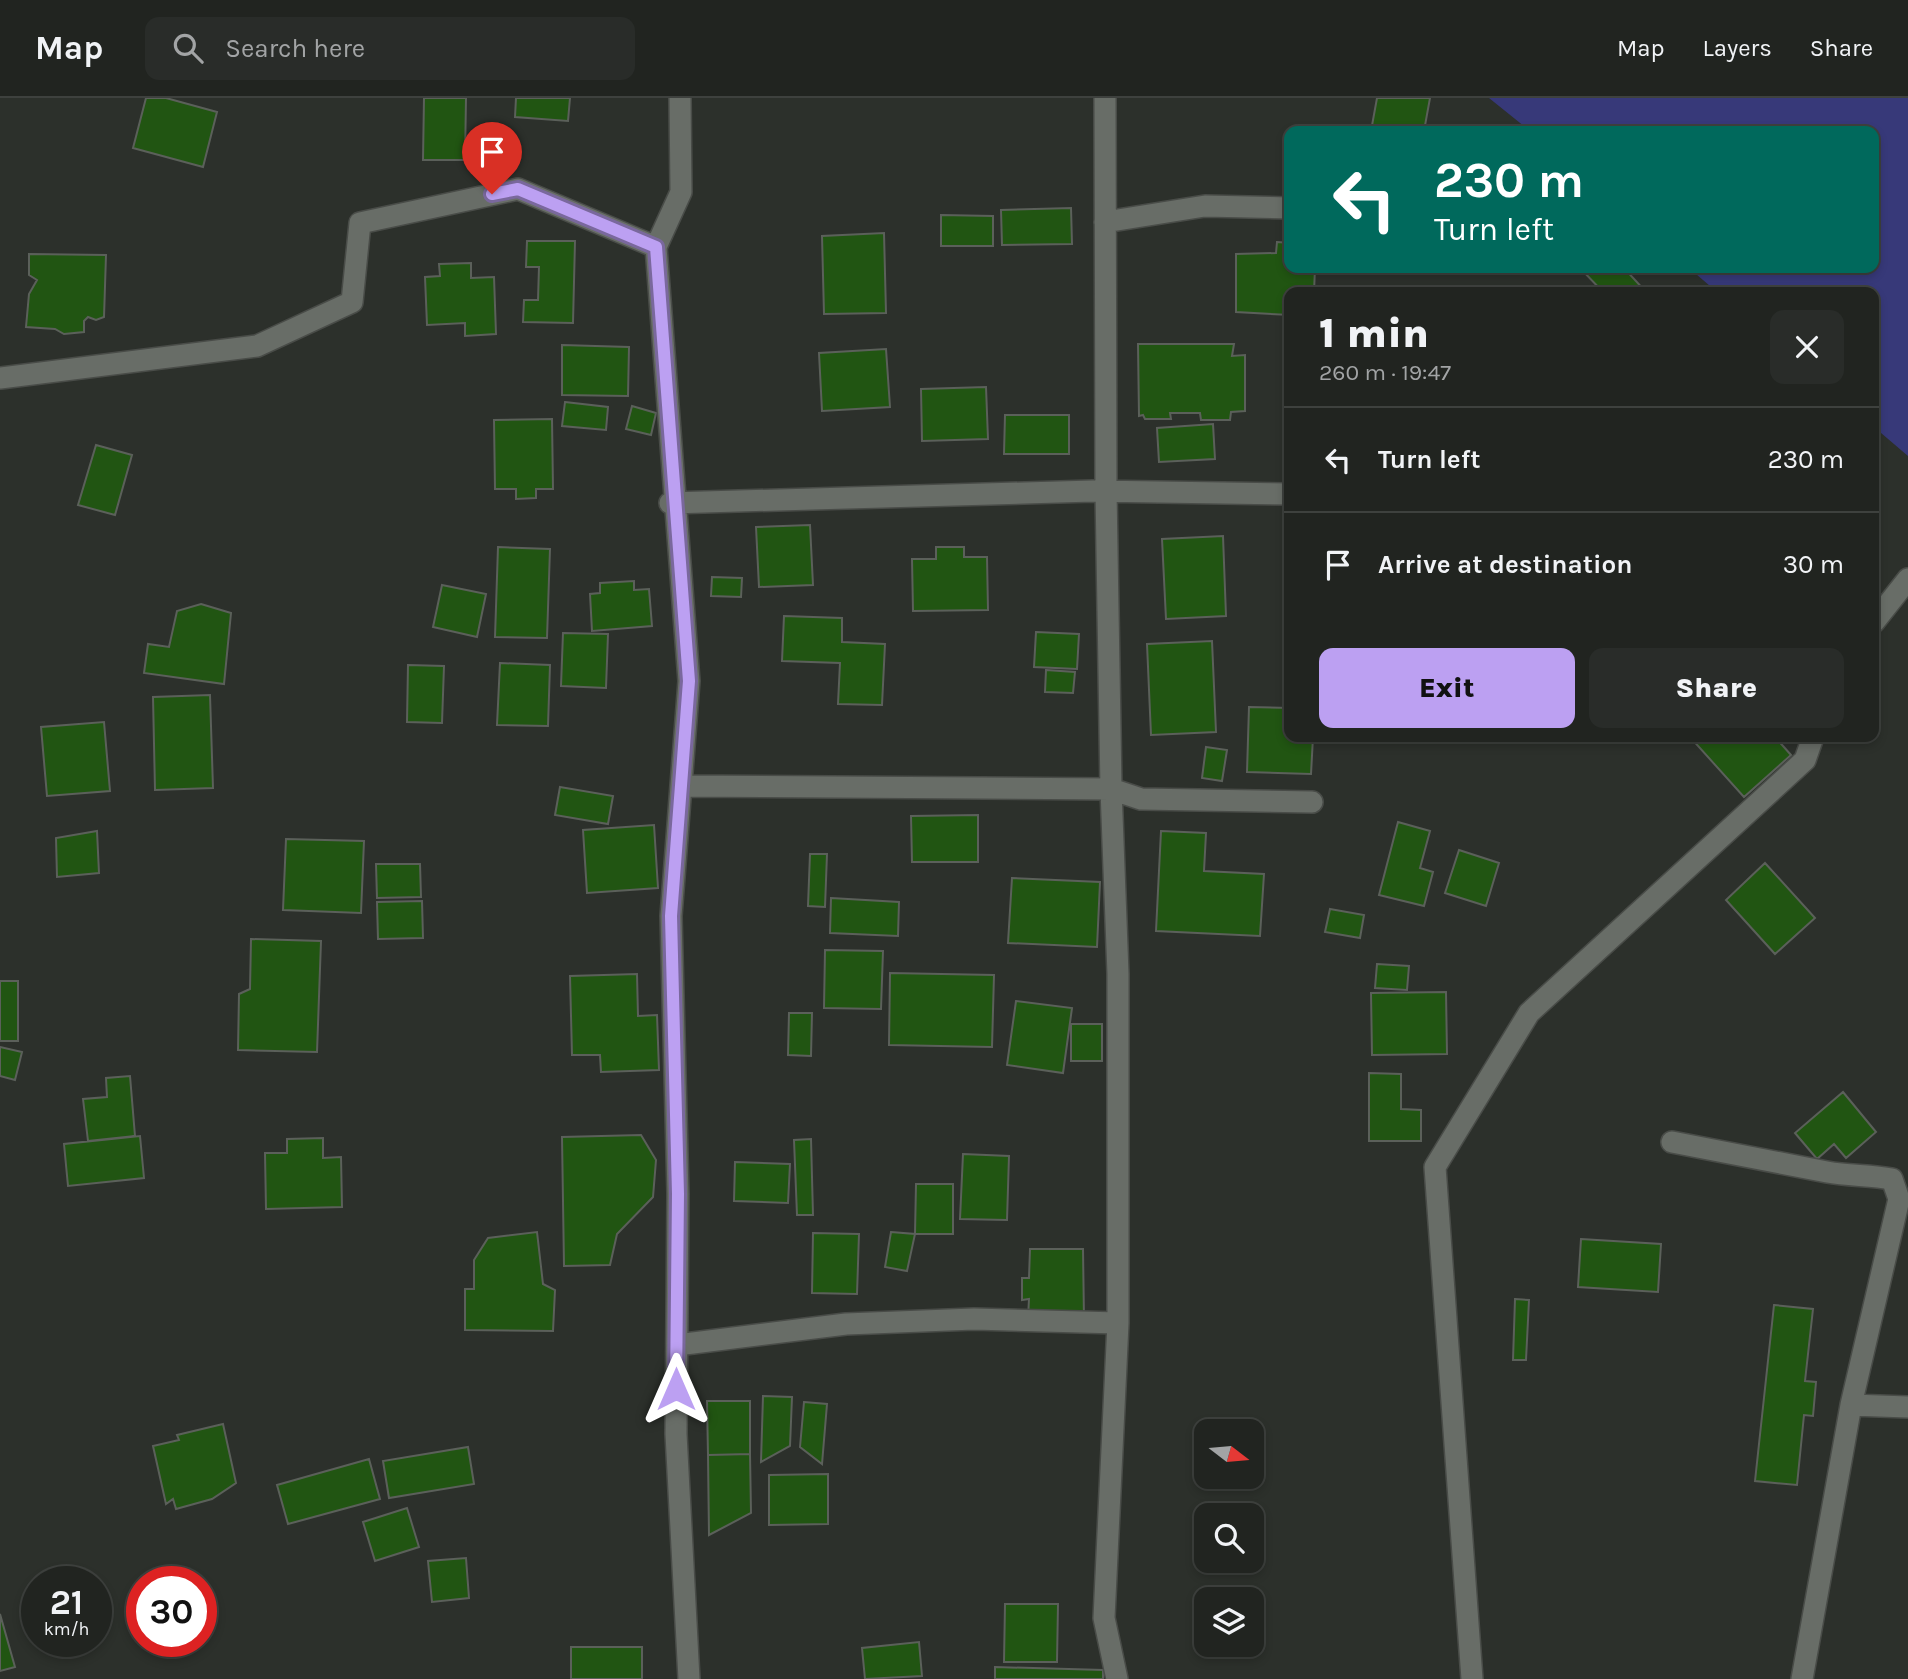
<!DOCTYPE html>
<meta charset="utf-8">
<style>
:root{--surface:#212420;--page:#292c29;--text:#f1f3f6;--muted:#a2a4a5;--line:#3e413e;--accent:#bca0f2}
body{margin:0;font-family:Karla,sans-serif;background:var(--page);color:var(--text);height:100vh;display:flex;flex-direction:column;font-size:26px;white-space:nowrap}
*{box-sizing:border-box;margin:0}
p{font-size:23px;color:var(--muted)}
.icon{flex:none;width:38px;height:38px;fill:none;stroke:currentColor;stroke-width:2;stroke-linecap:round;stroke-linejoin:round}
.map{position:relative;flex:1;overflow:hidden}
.details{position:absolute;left:1284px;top:189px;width:595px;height:455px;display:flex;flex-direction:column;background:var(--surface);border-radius:14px;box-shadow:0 4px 10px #0003,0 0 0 2px var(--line)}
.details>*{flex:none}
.top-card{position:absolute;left:1284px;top:28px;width:595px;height:147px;border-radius:14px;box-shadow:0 4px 10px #0003,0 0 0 2px var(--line);background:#00695c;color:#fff;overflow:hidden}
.needle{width:46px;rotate:106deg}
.controls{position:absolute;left:1194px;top:1321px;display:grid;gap:14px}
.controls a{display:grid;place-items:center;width:70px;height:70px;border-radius:14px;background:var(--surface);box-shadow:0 4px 10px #0003,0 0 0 2px var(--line);font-size:35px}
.speed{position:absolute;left:21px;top:1468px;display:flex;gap:14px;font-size:35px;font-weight:700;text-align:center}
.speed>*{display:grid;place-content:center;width:91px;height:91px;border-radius:50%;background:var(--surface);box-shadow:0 4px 10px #0003,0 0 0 2px var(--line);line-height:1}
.speed small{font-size:18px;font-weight:400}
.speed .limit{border:10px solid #d22;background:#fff;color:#111}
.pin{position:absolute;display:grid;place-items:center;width:60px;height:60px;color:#fff;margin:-72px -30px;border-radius:50% 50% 50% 0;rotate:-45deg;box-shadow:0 0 7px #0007}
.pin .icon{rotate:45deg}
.me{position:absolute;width:77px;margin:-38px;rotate:0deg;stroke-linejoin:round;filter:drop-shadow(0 0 5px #0008)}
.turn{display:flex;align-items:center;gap:24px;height:147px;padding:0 35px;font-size:32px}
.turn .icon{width:91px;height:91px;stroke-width:2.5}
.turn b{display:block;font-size:49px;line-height:60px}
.round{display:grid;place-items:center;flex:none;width:74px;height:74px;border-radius:14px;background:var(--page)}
.headline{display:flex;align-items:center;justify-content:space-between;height:119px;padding:0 35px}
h1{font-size:42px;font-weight:800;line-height:52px}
.action{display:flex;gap:14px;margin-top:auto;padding:14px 35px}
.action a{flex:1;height:80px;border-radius:14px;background:var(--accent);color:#111;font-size:28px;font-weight:800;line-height:80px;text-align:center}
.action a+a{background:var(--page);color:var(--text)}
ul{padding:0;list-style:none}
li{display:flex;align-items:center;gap:21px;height:105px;padding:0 35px;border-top:2px solid var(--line)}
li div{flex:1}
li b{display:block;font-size:26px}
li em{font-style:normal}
header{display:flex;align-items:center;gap:42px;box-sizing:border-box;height:98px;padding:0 35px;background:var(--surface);border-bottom:2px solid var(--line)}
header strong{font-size:33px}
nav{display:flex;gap:38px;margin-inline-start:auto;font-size:24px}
.search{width:490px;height:63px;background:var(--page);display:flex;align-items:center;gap:18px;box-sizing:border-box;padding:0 24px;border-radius:14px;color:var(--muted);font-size:26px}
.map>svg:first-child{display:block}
</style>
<header>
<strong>Map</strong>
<div class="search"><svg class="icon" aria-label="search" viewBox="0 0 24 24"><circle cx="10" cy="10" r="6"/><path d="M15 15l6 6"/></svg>Search here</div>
<nav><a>Map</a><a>Layers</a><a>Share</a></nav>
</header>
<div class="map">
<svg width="1908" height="1581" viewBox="0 0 1908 1581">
<rect width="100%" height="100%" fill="#2c302b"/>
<path fill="#373979" d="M1489 0H1908V358L1874 329V194H1717L1689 170H1874V33H1530Z"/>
<path fill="#215512" stroke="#5b605a" stroke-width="2" d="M146 0H166L217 14 203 69 133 50Z
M424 0H466L465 62H423Z
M516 0H570L568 23 515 19Z
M1377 0H1430L1424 33H1371Z
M1071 110 1072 146 1002 147 1001 112Z
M941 117 993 118V148H941Z
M884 135 886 215 824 216 822 138Z
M527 143H575L573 225 523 224 524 202H538L539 169H526Z
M1277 144 1290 145V170H1315L1314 194H1290V217L1236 214V156L1276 155Z
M29 156 106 157 104 219 96 222 88 219 84 223V234L64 236 55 231 26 229 29 196 37 182 29 177Z
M471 165V180L494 179 496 236 465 238V225L427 227 425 179 440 178 439 166Z
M1580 170H1624L1646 194H1603Z
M1138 246H1234L1232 258 1245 257V313L1231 314 1230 322H1201L1200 315H1170L1171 321H1145L1143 317 1139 318Z
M562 247 629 249 628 298 562 297Z
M886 251 890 309 822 313 819 255Z
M986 289 988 341 922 343 921 291Z
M565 304 608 309 606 332 562 328Z
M632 308 656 315 651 337 626 331Z
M1005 317H1069V356H1004Z
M552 321 553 391H536V400L516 401V391H495L494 322Z
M1213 326 1215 361 1159 364 1157 330Z
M96 347 132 357 115 417 78 407Z
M810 427 813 487 759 489 756 429Z
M1223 438 1226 518 1166 521 1162 441Z
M498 449 550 451 547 540 495 539Z
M936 449H964V459H987L988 512 913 513 912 461H936Z
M712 479 742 480 741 499 711 498Z
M634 483V492L649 491 652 528 592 533 590 496 600 495V485Z
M442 487 486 496 477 539 433 529Z
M201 506 231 515 224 586 144 575 148 546 169 549 177 513Z
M784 518 842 520V544L885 546 882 607 838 606 840 565 782 563Z
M1036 534 1079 536 1077 571 1034 569Z
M563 535 608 536 606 590 561 588Z
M1212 543 1216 634 1151 637 1147 546Z
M500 565 550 567 548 628 497 627Z
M408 567 444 568 442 625 407 624Z
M1046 572 1075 574 1073 595 1045 594Z
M210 597 213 690 155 692 153 599Z
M1249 609 1290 610V639H1313L1311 676 1247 674Z
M104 624 110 693 47 698 41 629Z
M1690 639H1775L1791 657 1744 699Z
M1206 649 1227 652 1222 683 1202 680Z
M560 689 613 698 608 726 555 717Z
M978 717V764H912L911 718Z
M1398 724 1430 733 1420 770 1433 774 1424 808 1379 797Z
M654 727 658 790 587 795 583 732Z
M97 733 99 775 57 779 56 740Z
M1161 733 1206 735 1204 773 1264 776 1260 838 1156 833Z
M286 741 364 743 361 815 283 812Z
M1459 752 1499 765 1486 808 1445 795Z
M810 756H827L825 809 808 808Z
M1765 765 1815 820 1775 856 1726 802Z
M376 766H420L421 799 377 800Z
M1012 780 1100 784 1097 849 1008 845Z
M831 800 899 804 898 838 830 835Z
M422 803 423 840 378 841 377 804Z
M1330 811 1364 817 1360 840 1325 834Z
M251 841 321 843 317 954 238 952 239 896 250 891Z
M825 852 883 853 881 911 824 910Z
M1377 866 1409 868 1407 892 1375 890Z
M890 875 994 877 992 949 889 947Z
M637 876 638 918 657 917 659 972 601 974 600 957H572L570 878Z
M0 883H18V943H0Z
M1446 894 1447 956 1372 957 1371 895Z
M1016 903 1072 910 1063 975 1007 967Z
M789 915H812L811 958 788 957Z
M1071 926H1102V963H1071Z
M0 949 22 954 15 982 0 978Z
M1369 975 1401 976V1011L1421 1012V1043H1369Z
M130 978 135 1038 88 1043 83 1001 107 999 106 980Z
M1843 994 1876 1034 1846 1060 1834 1046 1817 1061 1795 1035Z
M641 1037 656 1062 653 1099 617 1136 610 1167 564 1168 562 1039Z
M140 1038 144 1080 68 1088 64 1046Z
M323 1040V1060L341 1059 342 1109 266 1111 265 1055H287V1041Z
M811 1041 813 1117H797L794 1042Z
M963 1056 1009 1058 1007 1122 960 1121Z
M735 1064 790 1066 788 1105 734 1103Z
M916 1086H953V1136H915Z
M537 1134 543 1186 555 1192 553 1233 465 1232V1191H474V1162L488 1140Z
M891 1134 915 1136 907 1173 885 1169Z
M813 1135 859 1136 857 1196 812 1195Z
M1581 1141 1661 1146 1658 1194 1578 1189Z
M1030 1151H1083L1084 1222 1028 1220 1029 1201 1022 1202V1180H1029Z
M1515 1201 1529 1202 1526 1262H1513Z
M1774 1207 1813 1211 1805 1283 1816 1284 1813 1318 1804 1317 1797 1387 1755 1383Z
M763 1298 792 1299 790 1348 761 1364Z
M707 1303H750V1356L708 1357Z
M804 1304 827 1306 822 1366 800 1349Z
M223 1326 236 1385 212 1401 176 1411 173 1401 166 1406 153 1348 179 1342 177 1337Z
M468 1349 474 1386 389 1400 383 1363Z
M750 1356 751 1415 709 1437 708 1357Z
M369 1361 380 1401 288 1426 277 1387Z
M828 1376V1426L769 1427V1377Z
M407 1410 419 1449 375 1463 363 1424Z
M466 1460 469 1500 432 1504 428 1463Z
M1005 1506H1058L1057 1564H1004Z
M0 1516 15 1569 0 1573Z
M919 1544 922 1578 865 1581 862 1550Z
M571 1549H642V1581H571Z
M995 1569 1103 1572V1581H995Z"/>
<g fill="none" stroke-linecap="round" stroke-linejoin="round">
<g stroke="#494c48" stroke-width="24">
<path id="minor" d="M680 0 681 94 656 149 689 583 671 818 678 1096 676 1336 689 1581
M1105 124 1205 108 1290 110
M0 280 257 248 352 204 360 125 518 91 656 149
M670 405 1093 393 1290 396
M1874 524 1908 481
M681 688 1111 691 1106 393 1105 0
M1672 1044 1827 1074C1849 1078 1870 1077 1892 1081L1899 1101 1851 1307 1802 1581
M677 1247 846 1226 974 1221 1118 1225
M1851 1307 1908 1309
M1117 1581 1104 1520 1118 1225V876L1111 691 1141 701 1312 704
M1472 1581 1435 1069 1529 915 1805 662 1813 639"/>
</g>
<use href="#minor" stroke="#686d67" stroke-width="21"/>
</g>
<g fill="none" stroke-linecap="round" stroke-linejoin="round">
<g stroke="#7a689d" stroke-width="18">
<path id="route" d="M492 96 518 91 656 149 689 583 671 818 678 1096 676 1291"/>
</g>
<use href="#route" stroke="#bca0f2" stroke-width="12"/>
</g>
</svg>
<div class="controls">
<a><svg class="needle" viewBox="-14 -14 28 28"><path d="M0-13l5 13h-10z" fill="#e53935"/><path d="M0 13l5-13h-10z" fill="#a2a4a5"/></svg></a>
<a><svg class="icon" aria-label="search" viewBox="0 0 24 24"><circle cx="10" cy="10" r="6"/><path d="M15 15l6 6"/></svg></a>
<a><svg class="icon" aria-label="layers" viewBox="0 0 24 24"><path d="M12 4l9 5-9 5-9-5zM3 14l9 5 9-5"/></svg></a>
</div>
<div class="speed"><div>21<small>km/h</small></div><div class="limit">30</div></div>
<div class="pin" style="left:492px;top:96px;background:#d93025"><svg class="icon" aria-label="arrive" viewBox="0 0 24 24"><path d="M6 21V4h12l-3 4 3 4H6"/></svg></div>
<svg class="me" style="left:676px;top:1291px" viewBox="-20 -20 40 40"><path d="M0-17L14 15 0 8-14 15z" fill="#bca0f2" stroke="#fff" stroke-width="4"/></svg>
<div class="top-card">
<div class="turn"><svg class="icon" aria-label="left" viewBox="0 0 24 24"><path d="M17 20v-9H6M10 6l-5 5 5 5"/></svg><div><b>230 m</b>Turn left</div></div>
</div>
<section class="details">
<div class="headline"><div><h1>1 min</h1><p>260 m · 19:47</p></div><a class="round"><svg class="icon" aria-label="close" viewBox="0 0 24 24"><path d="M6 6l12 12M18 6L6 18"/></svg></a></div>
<ul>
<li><svg class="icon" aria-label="left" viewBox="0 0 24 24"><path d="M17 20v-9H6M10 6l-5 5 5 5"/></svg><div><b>Turn left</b></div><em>230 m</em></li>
<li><svg class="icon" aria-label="arrive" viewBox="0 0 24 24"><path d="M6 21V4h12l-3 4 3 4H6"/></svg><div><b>Arrive at destination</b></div><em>30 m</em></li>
</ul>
<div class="action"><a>Exit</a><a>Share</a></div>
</section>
</div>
